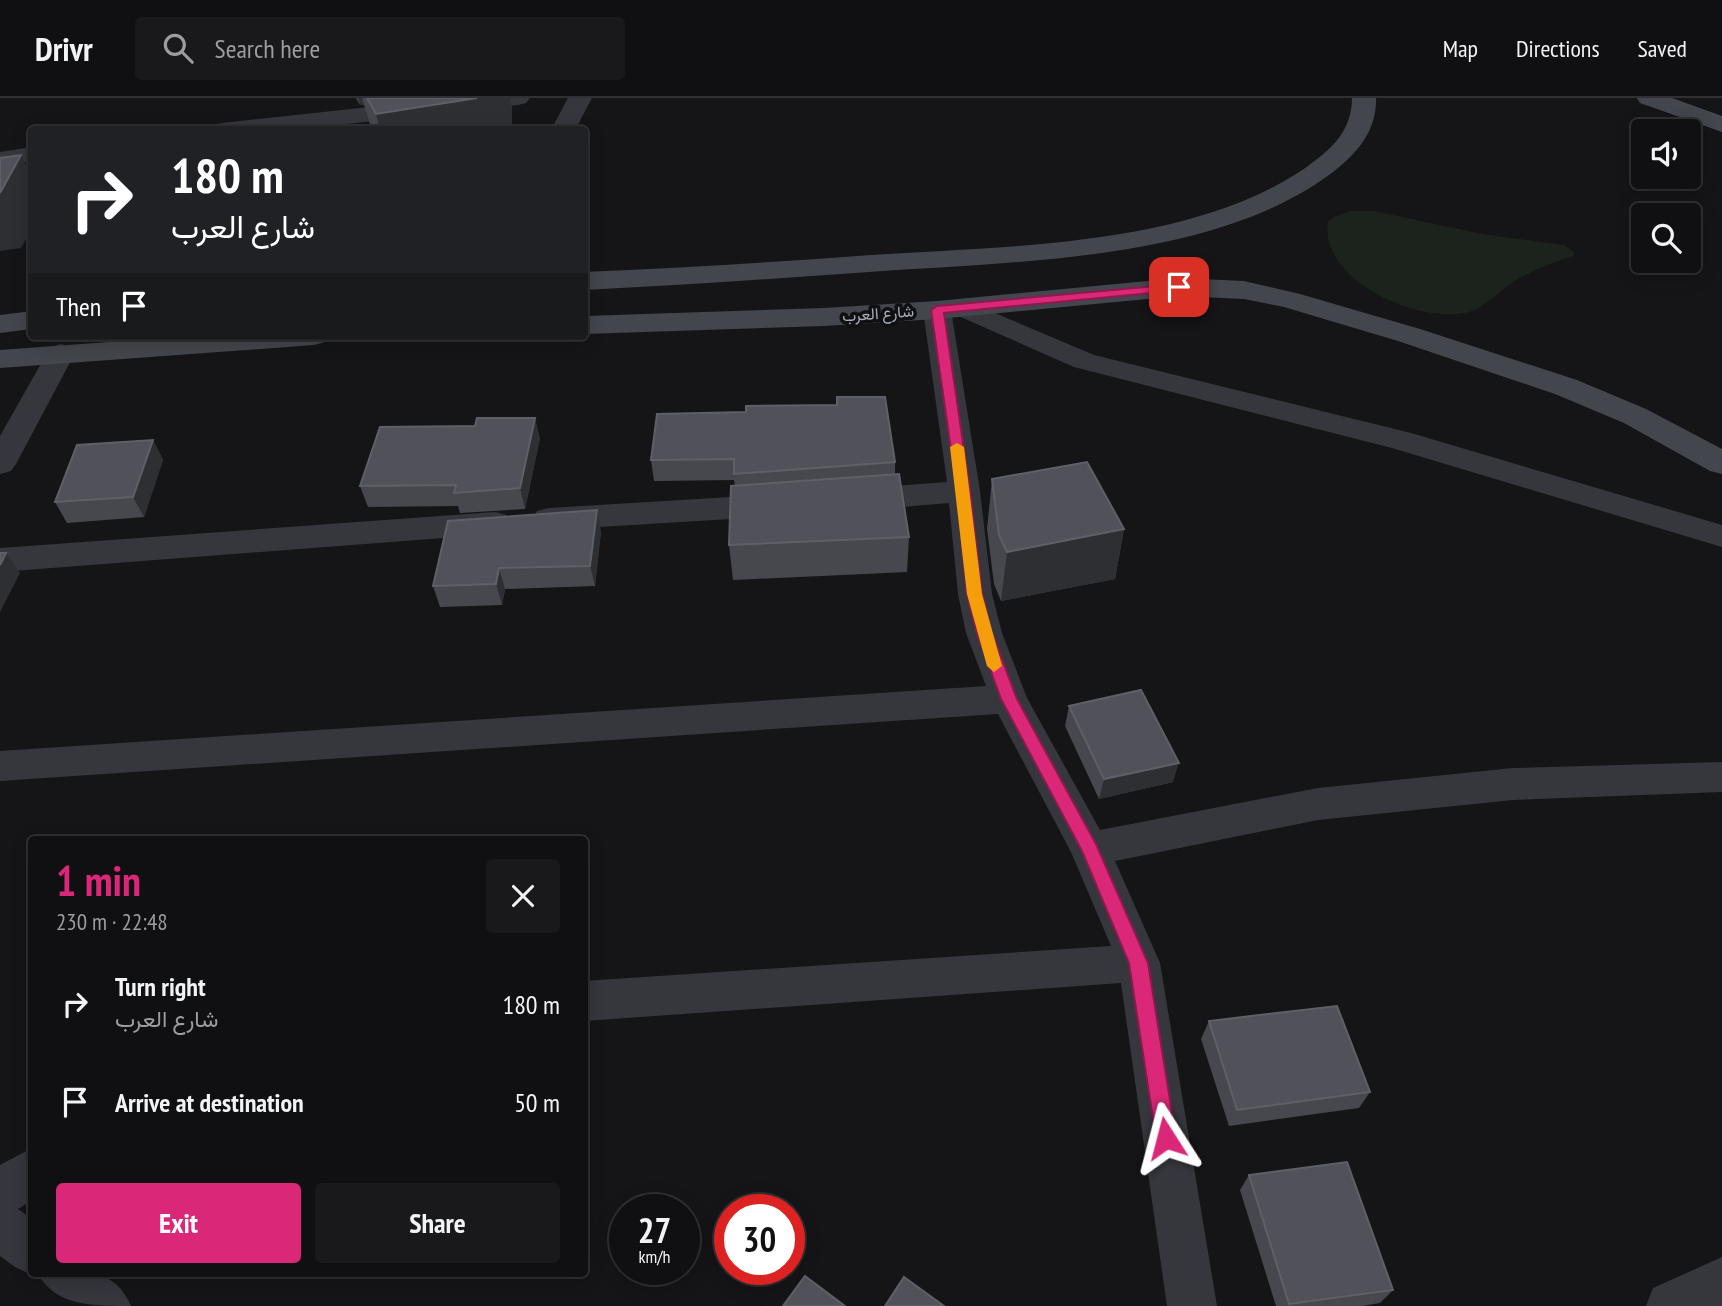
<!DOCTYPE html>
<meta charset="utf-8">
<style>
:root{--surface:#101012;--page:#19191b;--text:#f1f3f6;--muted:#9c9d9f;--line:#303032;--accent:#db2777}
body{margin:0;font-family:"PT Sans Narrow",Vazirmatn,sans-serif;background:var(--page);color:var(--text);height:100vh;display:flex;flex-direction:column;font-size:26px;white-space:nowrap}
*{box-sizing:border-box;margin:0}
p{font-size:23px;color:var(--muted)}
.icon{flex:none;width:38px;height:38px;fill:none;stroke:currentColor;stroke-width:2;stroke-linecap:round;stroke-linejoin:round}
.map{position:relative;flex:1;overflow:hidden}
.side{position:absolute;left:28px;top:738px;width:560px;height:441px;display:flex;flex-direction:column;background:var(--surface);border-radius:7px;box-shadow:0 4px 18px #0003,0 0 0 2px var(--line)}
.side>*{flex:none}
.hud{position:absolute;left:28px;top:28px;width:560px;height:214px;border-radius:7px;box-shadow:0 4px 18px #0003,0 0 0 2px var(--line);background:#202124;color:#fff;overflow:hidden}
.fabs{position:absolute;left:1631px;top:21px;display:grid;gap:14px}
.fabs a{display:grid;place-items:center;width:70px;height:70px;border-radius:7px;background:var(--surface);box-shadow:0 4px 18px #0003,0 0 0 2px var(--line);font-size:35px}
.speed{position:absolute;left:609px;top:1096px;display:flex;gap:14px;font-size:35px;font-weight:700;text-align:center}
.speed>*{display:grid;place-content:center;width:91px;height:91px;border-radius:50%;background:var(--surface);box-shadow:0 4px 18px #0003,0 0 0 2px var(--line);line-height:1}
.speed small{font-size:18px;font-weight:400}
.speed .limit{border:10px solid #d22;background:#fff;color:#111}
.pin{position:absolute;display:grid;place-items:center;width:60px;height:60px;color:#fff;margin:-30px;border-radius:14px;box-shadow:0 4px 10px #0006}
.me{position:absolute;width:77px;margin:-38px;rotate:351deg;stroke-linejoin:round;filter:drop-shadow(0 0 5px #0008)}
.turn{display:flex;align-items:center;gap:24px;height:147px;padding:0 28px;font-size:32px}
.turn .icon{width:91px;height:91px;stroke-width:2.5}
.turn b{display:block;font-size:49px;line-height:60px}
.then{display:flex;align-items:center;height:66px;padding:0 28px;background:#0003;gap:14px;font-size:26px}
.round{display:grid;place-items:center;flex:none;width:74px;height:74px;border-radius:7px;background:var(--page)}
.head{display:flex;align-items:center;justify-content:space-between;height:119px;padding:0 28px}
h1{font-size:42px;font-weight:800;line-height:52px;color:var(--accent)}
.button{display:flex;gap:14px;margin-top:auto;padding:14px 28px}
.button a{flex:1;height:80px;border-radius:7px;background:var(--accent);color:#fff;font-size:28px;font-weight:800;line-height:80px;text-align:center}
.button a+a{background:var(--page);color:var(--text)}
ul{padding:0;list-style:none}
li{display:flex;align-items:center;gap:21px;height:98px;padding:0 28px}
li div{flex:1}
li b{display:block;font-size:26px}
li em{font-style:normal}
header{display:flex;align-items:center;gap:42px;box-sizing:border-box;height:98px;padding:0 35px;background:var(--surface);border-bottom:2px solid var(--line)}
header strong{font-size:33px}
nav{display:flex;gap:38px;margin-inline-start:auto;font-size:24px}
.search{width:490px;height:63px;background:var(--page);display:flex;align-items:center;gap:18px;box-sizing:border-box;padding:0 24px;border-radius:7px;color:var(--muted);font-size:26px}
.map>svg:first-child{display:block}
</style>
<header>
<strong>Drivr</strong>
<div class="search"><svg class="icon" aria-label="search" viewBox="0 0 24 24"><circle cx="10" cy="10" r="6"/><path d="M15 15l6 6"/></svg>Search here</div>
<nav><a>Map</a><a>Directions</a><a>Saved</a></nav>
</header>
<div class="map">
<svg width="1722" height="1208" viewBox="0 0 1722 1208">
<rect width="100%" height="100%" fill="#151518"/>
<path fill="#1b231c" d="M1351 113H1374L1482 136 1564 147 1574 154 1573 158C1552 165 1532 172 1513 184 1499 193 1486 209 1469 214 1420 227 1319 183 1328 124L1334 119Z"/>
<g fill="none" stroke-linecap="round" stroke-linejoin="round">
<path fill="#36373d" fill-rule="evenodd" d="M453 0H530L526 5 518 7 293 32H210L214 27 222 25Z
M568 0H592L575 32H551Z
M32 49V63L0 68V54Z
M964 202 1094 257 1411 335 1722 427V449L1392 350 1074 269 954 216 950 210 954 204Z
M937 204 947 206 951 212 980 393 992 496 1002 535 1027 600 1100 732 1318 690 1513 670 1722 664V694L1513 702 1318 722 1115 763 1160 865 1217 1208H1167L1121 885 584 923V883L1111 848 1071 754 998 616 0 683V653L986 588 966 535 958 496 949 405 853 413 842 410 837 402 842 394 853 391 947 384 923 212 927 206Z
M61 246 71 249 75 255 16 366 11 373 0 376V338L47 255 51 249Z
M781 396 792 399 797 407 792 415 781 418 549 432 537 429 533 421 537 413 549 410Z
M495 414 507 417 511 425 507 433 495 436 0 474V450Z
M32 1050V1102L18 1111 32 1121V1177L15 1169 0 1158V1067Z
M1722 1159V1208H1646L1653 1190Z
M38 1176C78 1176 113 1165 131 1208 91 1208 56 1208 38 1176Z"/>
<path fill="#44464d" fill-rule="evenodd" d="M1352 0H1376C1377 34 1355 58 1329 77 1212 163 1010 164 869 174 774 181 680 187 584 192V174C680 170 776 164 871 157 1007 148 1194 149 1308 68 1333 50 1352 32 1352 0Z
M1637 0H1672L1722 18V34L1640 5Z
M1179 180 1244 183 1300 196 1420 231 1577 282 1646 311 1722 351V376L1710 373 1624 325 1555 296 1398 243 1284 209 1244 201 1179 198 937 221 824 228 584 236V218L824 210 937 203Z
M32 213V231L0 235V217Z
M190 238H329L325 244 314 247 0 270V252Z"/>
</g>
<path fill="#46484d" d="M356 0H510L512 10V32H373L370 26 364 7H360Z
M657 316 895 364V376L909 439 907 474 733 482 729 447 735 388 734 382 654 383 651 362Z
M475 328 540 340 525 411 460 415 458 408 368 409 360 388Z
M153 342 163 362 144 419 67 425 55 404Z
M992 381 1124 431 1115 481 1001 503 994 486 987 431Z
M601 433 595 488 505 491 502 507 440 509 433 488Z
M1069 608 1173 684 1099 701 1065 628Z
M1209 923 1370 994 1359 1010 1229 1028 1201 941Z
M1249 1077 1393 1192 1380 1205 1362 1208H1276L1240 1092Z"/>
<path fill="#2e2f33" d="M358 0H362L364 7H360Z
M477 0H510L512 10V32H380L376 16Z
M21 57 32 79V130L21 150 0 153V95Z
M535 320 540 340 525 411 520 390Z
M153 342 163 362 144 419 133 399Z
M597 412 601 433 595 488 590 468Z
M1124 431 1115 481 1001 503 1007 454Z
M6 455 20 475 0 514V467Z
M499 470 505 491 502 507 496 486Z
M1179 665 1173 684 1099 701 1104 681Z"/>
<path fill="#515259" stroke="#5e6068" stroke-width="2" d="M367 0H477L376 16Z
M21 57 0 95V60Z
M837 299H885L895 364 734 376V361L651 362 657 316 746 314V308L837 307Z
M477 320H535L520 390 454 395 456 387 360 388 380 329 475 328Z
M153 342 133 399 55 404 77 347Z
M1087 364 1124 431 1007 454 999 437 992 381Z
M899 376 909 439 729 447 731 388Z
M597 412 590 468 499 470 496 486 433 488 448 423Z
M0 455H6L0 467Z
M1141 592 1179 665 1104 681 1069 608Z
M1337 908 1370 994 1237 1012 1209 923Z
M1347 1064 1393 1192 1289 1206 1249 1077Z
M805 1178 845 1208H783Z
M904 1179 944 1208H885Z"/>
<path fill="#db2777" stroke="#8e194d" stroke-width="2" d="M1179 186 1183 187V192L944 215 970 393 982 496 992 535 1017 601 1096 746 1148 865 1176 1040 1173 1046 1166 1049 1159 1046 1156 1040 1129 865 1082 753 1001 601 977 535 967 496 957 393 931 212 937 208Z"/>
<path fill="#f59e0b" d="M957 345 964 349 982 496 1002 568 994 574 987 568 967 496 950 349Z"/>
<g text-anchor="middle" stroke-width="7" stroke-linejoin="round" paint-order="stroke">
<g font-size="16" fill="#a6acb9" stroke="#101013">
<text transform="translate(878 215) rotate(-4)" y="6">شارع العرب</text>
</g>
</g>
</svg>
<div class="fabs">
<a><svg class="icon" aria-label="sound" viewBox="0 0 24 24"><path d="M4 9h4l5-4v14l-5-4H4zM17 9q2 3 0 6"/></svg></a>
<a><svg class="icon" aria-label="search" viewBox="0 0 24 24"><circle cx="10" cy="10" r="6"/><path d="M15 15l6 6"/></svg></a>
</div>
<div class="speed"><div>27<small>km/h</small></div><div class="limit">30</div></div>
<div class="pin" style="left:1179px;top:189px;background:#d93025"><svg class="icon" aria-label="arrive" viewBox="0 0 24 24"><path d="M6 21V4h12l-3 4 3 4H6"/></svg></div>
<svg class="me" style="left:1166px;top:1040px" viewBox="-20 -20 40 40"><path d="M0-17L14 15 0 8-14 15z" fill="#db2777" stroke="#fff" stroke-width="4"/></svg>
<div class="hud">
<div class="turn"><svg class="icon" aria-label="right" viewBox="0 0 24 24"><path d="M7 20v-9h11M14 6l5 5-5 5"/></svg><div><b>180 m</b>شارع العرب</div></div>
<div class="then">Then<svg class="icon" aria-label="arrive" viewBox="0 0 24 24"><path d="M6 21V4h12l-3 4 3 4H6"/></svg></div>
</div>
<section class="side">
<div class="head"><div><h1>1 min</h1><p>230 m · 22:48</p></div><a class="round"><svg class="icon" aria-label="close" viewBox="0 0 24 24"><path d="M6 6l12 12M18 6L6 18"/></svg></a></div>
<ul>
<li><svg class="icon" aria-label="right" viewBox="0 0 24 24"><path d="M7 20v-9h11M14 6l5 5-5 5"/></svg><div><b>Turn right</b><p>شارع العرب</p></div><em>180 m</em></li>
<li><svg class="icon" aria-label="arrive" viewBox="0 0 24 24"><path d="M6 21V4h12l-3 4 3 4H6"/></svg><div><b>Arrive at destination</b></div><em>50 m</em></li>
</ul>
<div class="button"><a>Exit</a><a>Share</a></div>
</section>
</div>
